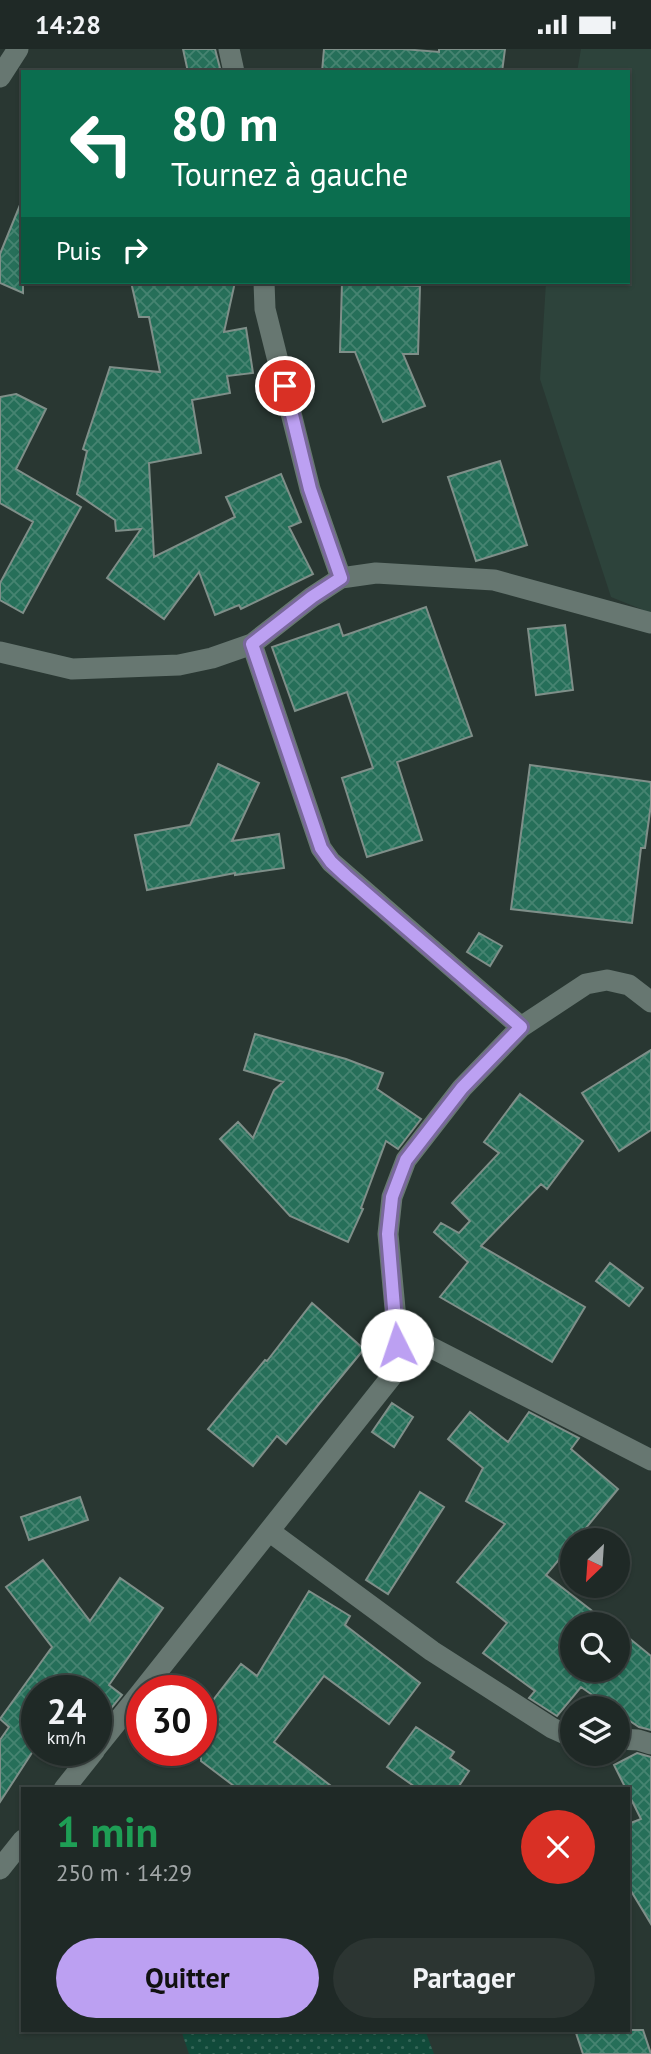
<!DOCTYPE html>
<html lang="fr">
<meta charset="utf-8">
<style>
:root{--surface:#1f2926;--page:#2c3532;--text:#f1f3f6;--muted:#a1a6a7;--line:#3c4543;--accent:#bca0f2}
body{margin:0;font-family:"PT Sans",sans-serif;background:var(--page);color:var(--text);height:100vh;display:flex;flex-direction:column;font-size:26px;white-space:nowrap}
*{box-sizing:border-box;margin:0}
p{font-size:23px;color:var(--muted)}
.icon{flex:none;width:38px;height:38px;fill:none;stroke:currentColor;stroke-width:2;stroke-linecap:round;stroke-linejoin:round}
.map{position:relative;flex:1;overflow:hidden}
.drawer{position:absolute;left:21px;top:1738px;width:609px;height:245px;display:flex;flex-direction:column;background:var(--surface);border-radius:0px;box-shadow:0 2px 5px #0004,0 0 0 2px var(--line)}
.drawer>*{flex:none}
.guide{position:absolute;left:21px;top:21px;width:609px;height:214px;border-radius:0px;box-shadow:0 2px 5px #0004,0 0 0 2px var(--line);background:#0b6e4f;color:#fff;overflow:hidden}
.needle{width:46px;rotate:205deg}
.buttons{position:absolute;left:560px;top:1479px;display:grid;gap:14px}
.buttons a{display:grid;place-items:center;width:70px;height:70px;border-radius:50%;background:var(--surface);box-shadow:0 2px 5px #0004,0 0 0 2px var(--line);font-size:35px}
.speed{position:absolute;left:21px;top:1626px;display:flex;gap:14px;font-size:35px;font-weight:700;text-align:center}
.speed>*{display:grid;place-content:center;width:91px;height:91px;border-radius:50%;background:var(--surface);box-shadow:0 2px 5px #0004,0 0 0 2px var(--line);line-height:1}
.speed small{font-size:18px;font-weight:400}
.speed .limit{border:10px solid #d22;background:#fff;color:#111}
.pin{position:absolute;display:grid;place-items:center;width:60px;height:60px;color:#fff;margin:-30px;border:4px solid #fff;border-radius:50%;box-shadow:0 2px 7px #0007}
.me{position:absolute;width:77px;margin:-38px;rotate:356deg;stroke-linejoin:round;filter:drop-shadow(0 0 5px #0008)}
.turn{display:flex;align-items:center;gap:24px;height:147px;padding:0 35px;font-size:32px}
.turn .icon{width:91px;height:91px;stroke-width:2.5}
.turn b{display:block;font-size:49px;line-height:60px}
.then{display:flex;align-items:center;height:66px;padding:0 35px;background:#0003;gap:14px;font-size:26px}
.round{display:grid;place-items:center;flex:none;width:74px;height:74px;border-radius:37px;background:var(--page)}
.headline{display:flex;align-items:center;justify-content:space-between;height:119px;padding:0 35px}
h1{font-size:42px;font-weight:700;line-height:52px;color:#1e9e55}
.action{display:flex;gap:14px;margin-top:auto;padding:14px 35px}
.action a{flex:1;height:80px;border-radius:42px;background:var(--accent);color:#111;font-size:28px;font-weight:700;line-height:80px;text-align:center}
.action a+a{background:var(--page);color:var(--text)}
.status{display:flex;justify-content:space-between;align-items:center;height:49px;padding:0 35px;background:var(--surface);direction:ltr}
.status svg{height:19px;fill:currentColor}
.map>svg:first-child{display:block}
</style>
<div class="status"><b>14:28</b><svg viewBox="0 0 49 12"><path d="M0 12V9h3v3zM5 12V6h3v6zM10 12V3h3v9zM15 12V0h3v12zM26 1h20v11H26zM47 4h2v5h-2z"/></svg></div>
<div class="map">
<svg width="651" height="2005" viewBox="0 0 651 2005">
<defs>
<pattern id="grass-dots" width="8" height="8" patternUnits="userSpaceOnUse" patternTransform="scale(1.75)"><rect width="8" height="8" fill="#114a3a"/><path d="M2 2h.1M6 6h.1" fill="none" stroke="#346557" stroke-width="1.8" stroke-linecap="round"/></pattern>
<pattern id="building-cross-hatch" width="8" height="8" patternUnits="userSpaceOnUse" patternTransform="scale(1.75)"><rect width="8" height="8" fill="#266f59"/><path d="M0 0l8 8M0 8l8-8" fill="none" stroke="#468471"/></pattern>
</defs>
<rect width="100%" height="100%" fill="#293732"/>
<path fill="#2d433b" d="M581 0H651V564L611 548 540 330 546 233H628V23H577Z"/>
<path fill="url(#grass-dots)" d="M181 1981H425L434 2005H189Z"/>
<path fill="url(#building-cross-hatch)" stroke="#7f8f89" stroke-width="2" d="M183 0H215L221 23H188Z
M324 0H403L439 3V0H505L502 23H322Z
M22 151H23V244L0 234V205Z
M131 233H235L224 283 246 279 253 324 227 327 230 344 192 351 201 404 149 414 154 508 235 468 226 448 281 425 301 473 289 478 313 525 241 560 239 556 215 566 199 523 164 570 107 529 141 480 116 482 115 471 77 445 87 402 83 400 110 318 160 323 149 268H139Z
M342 234 420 237 418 305H403L425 357 383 373 355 303H340Z
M16 345 46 360 16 420 81 458 23 564 0 551V534L33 473 0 454V348Z
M500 412 527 496 476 512 448 428Z
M426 558 472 687 397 713 422 791 367 808 342 729 373 719 347 643 295 662 272 598 339 575 343 587Z
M565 576 573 641 536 646 528 580Z
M218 715 259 734 232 792 279 785 284 819 235 826V824L147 841 135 786 190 776Z
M530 716 651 733V755L645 799H641L632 874 511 860Z
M479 884 502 897 490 917 467 903Z
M255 985 346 1010 383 1024 377 1040 421 1070 398 1100 386 1092 361 1159 363 1160 348 1193 290 1167 220 1090 238 1073 253 1089 274 1041 283 1033 244 1021Z
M651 1001V1081L619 1102 582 1044Z
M520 1045 583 1092 547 1140 541 1135 481 1197 585 1258 552 1313 440 1248 468 1213 434 1183 441 1174 459 1184 470 1172 452 1154 499 1104 484 1093Z
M610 1214 643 1239 629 1257 596 1232Z
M312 1254 364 1300 286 1395 277 1387 253 1417 208 1380 265 1311 267 1312Z
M392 1354 413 1368 394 1398 372 1383Z
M470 1363 508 1393 529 1363 579 1389 571 1400 618 1440 576 1491H572V1495L546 1526 609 1575H572V1620H618V1580L651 1607V1681L639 1678 618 1664V1659H611L581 1638 557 1667 529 1649 535 1642 483 1604 507 1574 457 1533 505 1475 466 1452 483 1419 448 1390Z
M420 1443 444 1458 388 1545 366 1531Z
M80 1448 88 1471 29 1491 21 1468Z
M43 1511 90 1572 120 1529 163 1559 109 1636 122 1646 96 1678V1642H37V1696L0 1753V1691L9 1678 0 1670 52 1598 6 1538Z
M309 1542 350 1567 345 1576 420 1634 389 1675 324 1627 274 1693 335 1740H238L201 1712V1681L214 1664 207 1659 241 1615 257 1627Z
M416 1678 454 1703 450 1709 469 1722 457 1740H418L387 1718Z
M637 1704 651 1708V1875L628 1837V1775L641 1770 628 1744V1740H626L614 1716Z
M575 1981H643L651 2005H583Z"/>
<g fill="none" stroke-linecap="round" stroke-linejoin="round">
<path stroke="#677771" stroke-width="21" d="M229 0 234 23
M0 28 18 0
M264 233 265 260 310 440 341 529
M252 595 321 799 331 813 521 978
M0 603 72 620 179 616 212 609 252 595 312 548 341 529 376 524 494 531 651 574
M397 1281 651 1411
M269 1482 432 1602 552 1679 572 1688
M142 1642 392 1327 397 1310V1281L388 1185 392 1148 406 1111 462 1039 521 978 586 935 607 931 629 936 651 953
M618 1690 638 1691 651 1695
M96 1699 142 1642
M64 1740 95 1701
M0 1820 23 1791"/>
</g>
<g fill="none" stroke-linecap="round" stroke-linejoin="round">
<g stroke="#7a689d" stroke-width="18">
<path id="route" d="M285 337 310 440 341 529 312 548 252 595 321 799 331 813 346 827 521 978 462 1039 406 1111 392 1148 388 1185 397 1296"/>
</g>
<use href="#route" stroke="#bca0f2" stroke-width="12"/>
</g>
</svg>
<div class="buttons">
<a><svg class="needle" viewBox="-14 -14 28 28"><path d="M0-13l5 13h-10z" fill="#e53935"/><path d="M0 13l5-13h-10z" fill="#a1a6a7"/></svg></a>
<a><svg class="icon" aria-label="search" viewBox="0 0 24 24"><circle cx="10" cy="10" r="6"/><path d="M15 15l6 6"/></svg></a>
<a><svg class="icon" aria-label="layers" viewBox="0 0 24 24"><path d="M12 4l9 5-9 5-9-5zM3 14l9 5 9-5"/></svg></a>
</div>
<div class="speed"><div>24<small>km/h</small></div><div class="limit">30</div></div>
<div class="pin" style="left:285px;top:337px;background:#d93025"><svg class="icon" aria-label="arrive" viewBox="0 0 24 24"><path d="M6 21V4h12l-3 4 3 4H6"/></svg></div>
<svg class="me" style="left:397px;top:1296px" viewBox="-20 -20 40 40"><circle r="19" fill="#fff"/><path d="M0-13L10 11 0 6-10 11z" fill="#bca0f2"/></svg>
<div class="guide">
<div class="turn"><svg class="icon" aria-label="left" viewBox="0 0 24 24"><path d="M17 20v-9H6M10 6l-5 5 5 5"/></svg><div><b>80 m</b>Tournez à gauche</div></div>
<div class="then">Puis<svg class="icon" aria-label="right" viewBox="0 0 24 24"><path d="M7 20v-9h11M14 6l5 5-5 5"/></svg></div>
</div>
<section class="drawer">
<div class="headline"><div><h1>1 min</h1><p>250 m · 14:29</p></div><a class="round" style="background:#d93025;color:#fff"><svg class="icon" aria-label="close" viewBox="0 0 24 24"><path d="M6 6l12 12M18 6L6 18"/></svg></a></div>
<div class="action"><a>Quitter</a><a>Partager</a></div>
</section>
</div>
